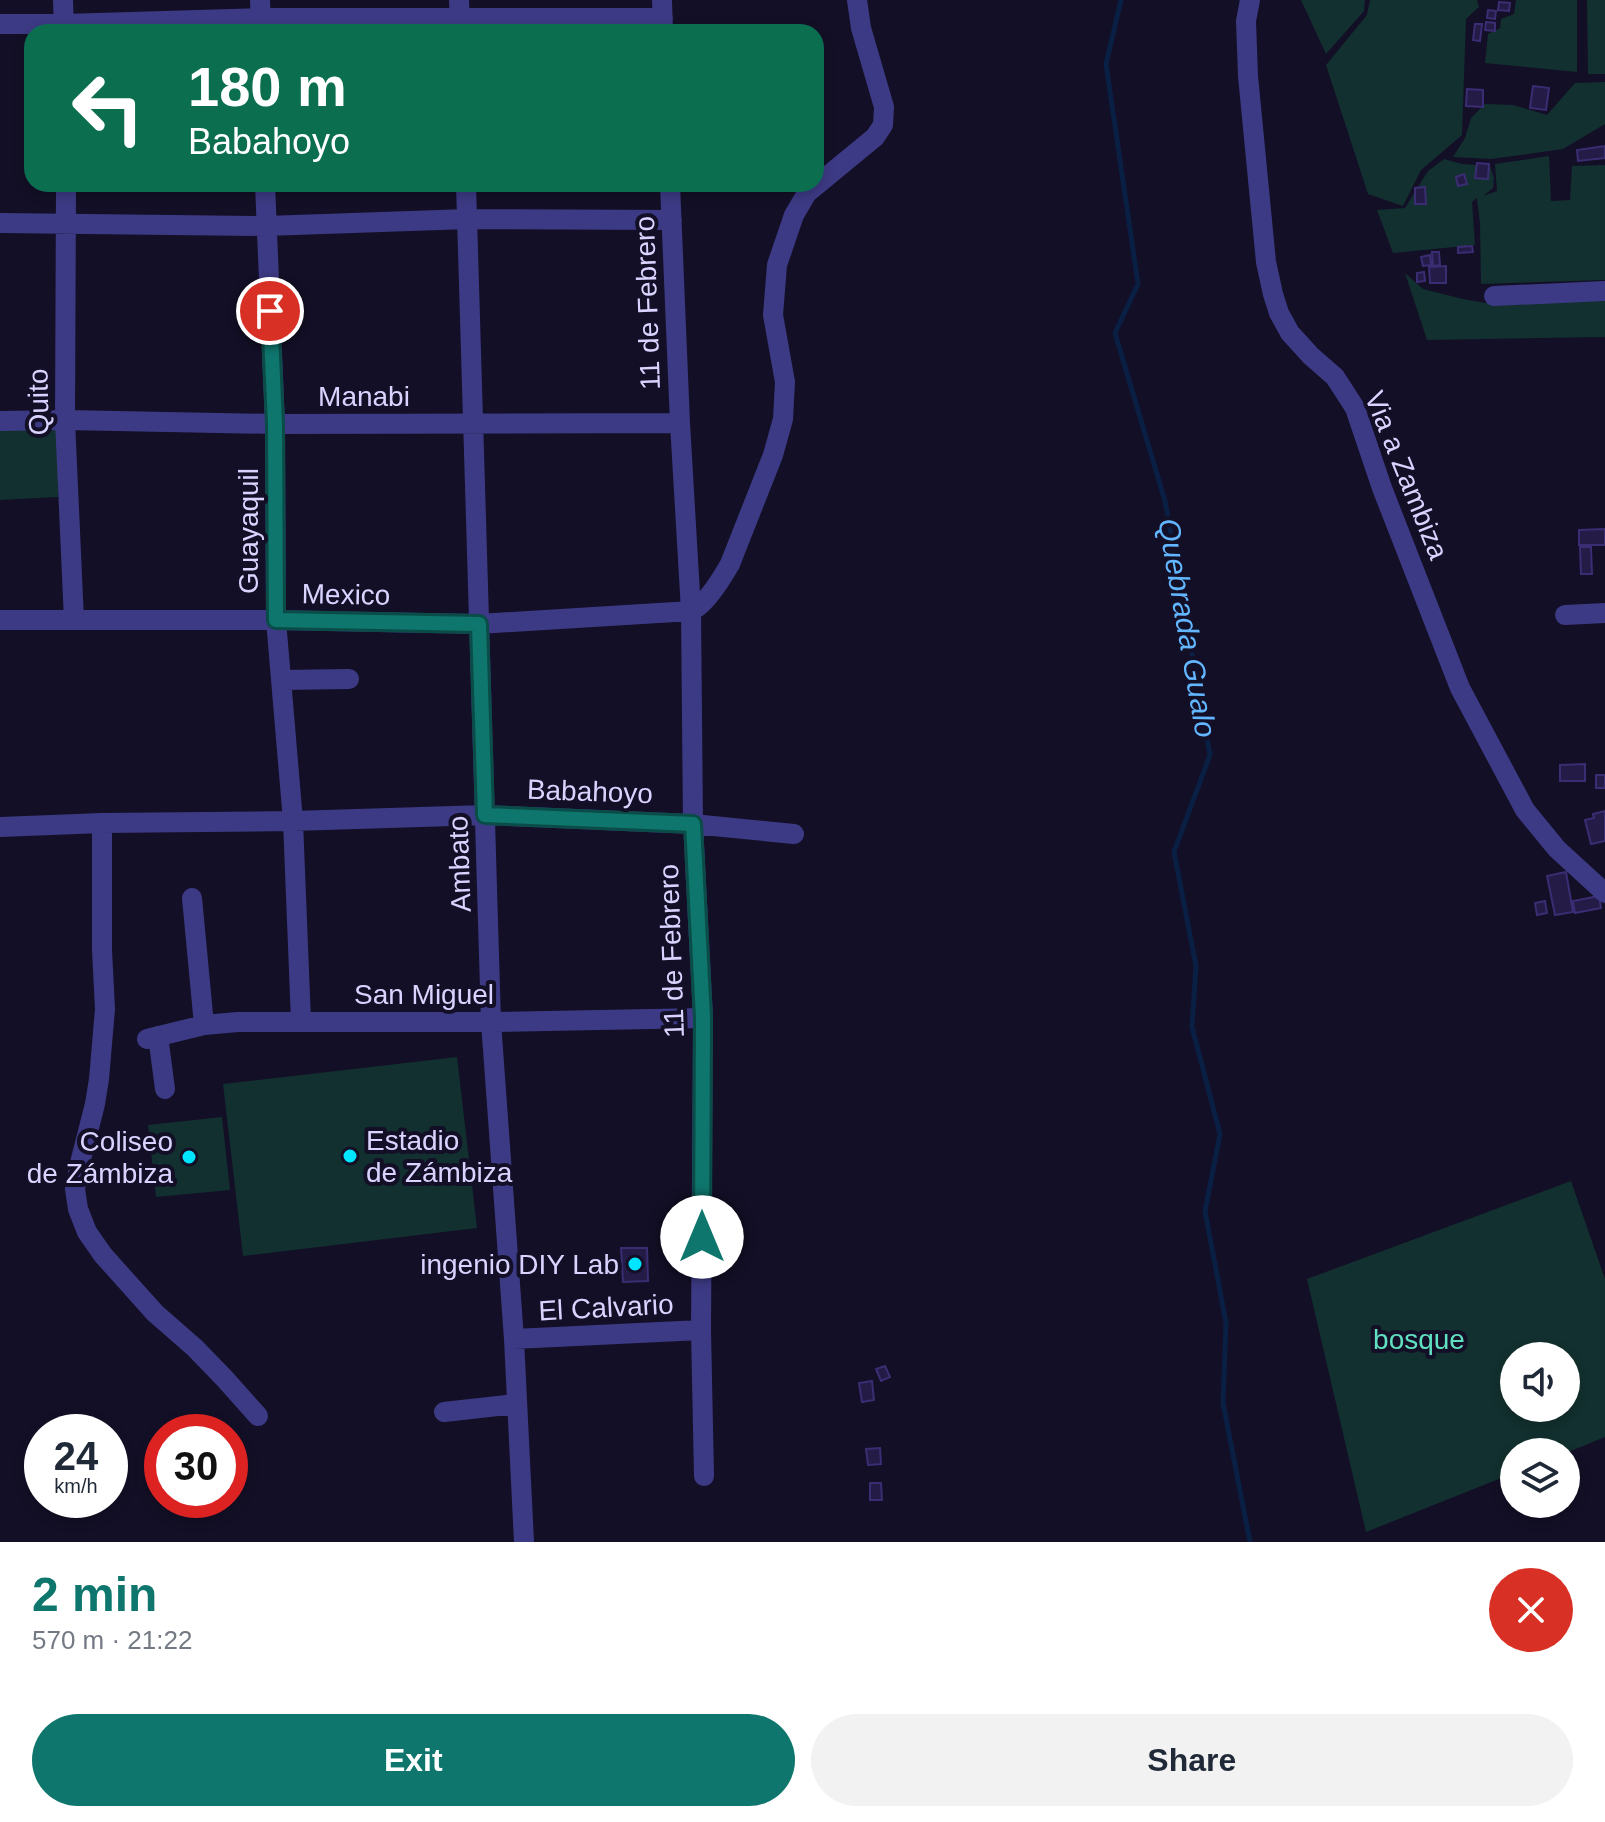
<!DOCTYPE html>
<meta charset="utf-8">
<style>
:root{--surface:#fff;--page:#f2f2f3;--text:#1f2937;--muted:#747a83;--accent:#0f766e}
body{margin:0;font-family:Helvetica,sans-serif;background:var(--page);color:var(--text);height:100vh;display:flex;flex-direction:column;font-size:30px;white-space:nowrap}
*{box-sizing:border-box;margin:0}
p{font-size:26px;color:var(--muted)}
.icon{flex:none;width:44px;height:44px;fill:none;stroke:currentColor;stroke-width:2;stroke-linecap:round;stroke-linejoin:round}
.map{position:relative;height:1542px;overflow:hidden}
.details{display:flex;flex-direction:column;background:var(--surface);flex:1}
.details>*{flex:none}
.banner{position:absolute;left:24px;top:24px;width:800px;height:168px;border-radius:24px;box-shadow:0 4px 12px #0003;background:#0b6e4f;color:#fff;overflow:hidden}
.fabs{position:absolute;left:1500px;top:1342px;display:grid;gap:16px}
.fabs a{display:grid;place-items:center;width:80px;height:80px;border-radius:50%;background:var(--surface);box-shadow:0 4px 12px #0003;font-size:40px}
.speed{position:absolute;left:24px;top:1414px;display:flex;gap:16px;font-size:40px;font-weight:700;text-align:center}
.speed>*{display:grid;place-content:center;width:104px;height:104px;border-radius:50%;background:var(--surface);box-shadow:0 4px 12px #0003;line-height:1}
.speed small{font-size:20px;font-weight:400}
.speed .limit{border:12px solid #d22;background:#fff;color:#111}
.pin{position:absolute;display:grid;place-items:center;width:68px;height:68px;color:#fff;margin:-34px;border:4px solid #fff;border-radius:50%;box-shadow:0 2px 8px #0007}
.me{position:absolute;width:88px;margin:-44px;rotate:0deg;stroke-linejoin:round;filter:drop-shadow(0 0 6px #0008)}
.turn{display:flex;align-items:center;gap:28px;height:168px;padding:0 32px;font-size:36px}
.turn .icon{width:104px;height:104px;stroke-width:2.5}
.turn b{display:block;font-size:56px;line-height:68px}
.round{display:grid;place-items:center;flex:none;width:84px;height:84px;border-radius:42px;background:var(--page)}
.overview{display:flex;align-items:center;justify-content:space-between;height:136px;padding:0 32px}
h1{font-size:48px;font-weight:700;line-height:60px;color:var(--accent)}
.cta{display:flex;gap:16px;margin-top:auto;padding:16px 32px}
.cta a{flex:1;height:92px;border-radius:48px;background:var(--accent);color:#fff;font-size:32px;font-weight:700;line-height:92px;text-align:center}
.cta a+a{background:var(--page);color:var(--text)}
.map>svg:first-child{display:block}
</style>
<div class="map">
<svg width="1605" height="1542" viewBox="0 0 1605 1542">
<rect width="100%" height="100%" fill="#130f26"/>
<path fill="#12302f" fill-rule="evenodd" d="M1301 0H1365L1364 11 1326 54Z
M1370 0H1477L1479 7 1466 19 1462 135 1421 170 1403 206 1368 194 1326 65 1367 15Z
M1516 0H1577V72L1485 63 1488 34 1500 28 1501 19 1514 14Z
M1587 0H1605V74H1588Z
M1605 82V124L1563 149 1491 159 1453 157 1465 138 1471 118 1485 104 1513 105 1547 115 1575 83Z
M1549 156 1551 201 1570 200 1572 166 1605 165V280L1481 284 1480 224 1477 198 1472 202 1475 245 1393 253 1377 210 1405 208 1428 171 1444 159 1462 164 1490 166 1494 178 1493 188 1483 196 1497 191 1495 164Z
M1405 273 1423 289 1463 299 1498 305 1605 300V337L1427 340Z
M59 427 58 497 0 500V428Z
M457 1057 477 1228 243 1256 223 1084Z
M222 1117 230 1190 156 1197 148 1125Z
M1571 1181 1605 1279V1437L1566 1453 1514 1452V1473L1366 1532 1307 1279ZM1514 1356H1566V1408H1514Z"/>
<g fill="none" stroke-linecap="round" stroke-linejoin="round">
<path stroke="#0a1f44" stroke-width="5" d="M1121 0 1106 64 1138 284 1115 333 1165 501 1210 755 1174 852 1196 966 1192 1027 1220 1134 1205 1211 1226 1323 1223 1403 1250 1542"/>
</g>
<path fill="#241b47" stroke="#3b2d73" stroke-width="2" d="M1499 2 1510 3 1509 11 1498 10Z
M1488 10 1496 11 1495 19 1487 18Z
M1486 22 1495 23V31L1485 30Z
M1475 24H1482L1480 41 1473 40Z
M1533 86 1549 88 1546 110 1530 108Z
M1467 89 1483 90V107L1466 106Z
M1605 146V158L1578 161 1577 150Z
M1477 163 1489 164 1488 179 1475 178Z
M1464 174 1467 184 1458 186 1456 177Z
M1425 187 1426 204H1415V188Z
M1472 246 1473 252 1458 253V247Z
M1432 252H1439L1440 265 1433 266Z
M1430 255 1431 265 1423 266 1421 257Z
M1446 266V283H1430L1429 267Z
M1424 272 1425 281 1417 282V273Z
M1605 529V545H1579V530Z
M1580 547H1591L1592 574H1581Z
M1585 764V781H1560V765Z
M1596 775H1605V788H1596Z
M1605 811V841L1591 844 1585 820 1594 818 1593 814Z
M1566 872 1573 912 1555 915 1547 876Z
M1599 896 1601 908 1575 913 1573 901Z
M1545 901 1547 913 1537 915 1535 903Z
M621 1248H647L648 1281 623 1282Z
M885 1366 890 1377 881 1381 876 1369Z
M872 1381 874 1400 862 1402 859 1383Z
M880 1448 881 1464 868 1465 866 1449Z
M870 1483H881L882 1500H870Z"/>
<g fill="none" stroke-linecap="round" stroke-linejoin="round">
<path stroke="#3d3a85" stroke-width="20" d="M63 0 64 32
M260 0 261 32
M459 0 460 32
M662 0 663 32
M1250 0 1246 21 1248 76 1266 262 1273 294 1279 313 1290 333 1311 356 1335 377 1355 408 1382 488 1460 688 1525 810 1557 849 1605 893
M0 24H64L261 18H663
M66 184 65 420 74 620
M265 184 275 424 276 620 293 821 301 1021
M466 184 491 1022 514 1339 524 1542
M670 184 680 423 691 611 693 824 703 1018 701 1330 704 1476
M0 223 266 226 468 219 672 220
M1494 296 1605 291
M0 421 65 420 275 424 680 423
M1565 615 1605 613
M0 620H276L479 624 691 611C706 605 722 578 730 564L773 455 783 419 785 382 773 315 777 265 794 215 807 193 875 137 883 125 884 107 861 28 857 0
M281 680 349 679
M102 823V950L105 1009 99 1079 95 1104 79 1167 75 1189 78 1209 87 1232 103 1255 155 1313 195 1348 225 1379 258 1416
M0 827 102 823 293 821 485 815 693 824 794 834
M192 898 204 1025
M158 1036 165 1089
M147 1039 204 1025 238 1022H491L703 1018
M514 1339 701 1330
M444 1412 516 1404"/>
</g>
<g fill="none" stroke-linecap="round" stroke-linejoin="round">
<g stroke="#0a4d48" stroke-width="20">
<path id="route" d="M270 311 275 424 276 620 479 624 485 815 693 824 703 1018 702 1237"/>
</g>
<use href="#route" stroke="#0f766e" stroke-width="14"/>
</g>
<g fill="#00e5ff" stroke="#130f26" stroke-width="3">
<circle cx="350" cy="1156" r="8"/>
<circle cx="189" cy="1157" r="8"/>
<circle cx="635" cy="1264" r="8"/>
</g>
<g text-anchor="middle" stroke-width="8" stroke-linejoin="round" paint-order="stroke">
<g font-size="28" fill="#d9d4ff" stroke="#130f26">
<text transform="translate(647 303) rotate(-92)" y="10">11 de Febrero</text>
<text x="364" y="406">Manabi</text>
<text transform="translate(38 402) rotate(-91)" y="10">Quito</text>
<text transform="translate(1407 475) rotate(68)" y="10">Via a Zambiza</text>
<text transform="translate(248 531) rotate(-90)" y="10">Guayaquil</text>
<text transform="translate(346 594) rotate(1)" y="10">Mexico</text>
<text transform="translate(590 791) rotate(2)" y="10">Babahoyo</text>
<text transform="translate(459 864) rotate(-92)" y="10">Ambato</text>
<text transform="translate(671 951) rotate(-92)" y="10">11 de Febrero</text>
<text x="424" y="1004">San Miguel</text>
<text transform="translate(606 1307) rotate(-3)" y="10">El Calvario</text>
</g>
<g font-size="28" fill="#d9d4ff" stroke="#130f26" text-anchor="end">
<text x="366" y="1150" text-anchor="start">Estadio<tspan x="366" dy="32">de Zámbiza</tspan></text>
<text x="173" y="1151">Coliseo<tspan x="173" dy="32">de Zámbiza</tspan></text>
<text x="619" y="1274">ingenio DIY Lab</text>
</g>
<g font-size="28" fill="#5fe0c0" stroke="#130f26">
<text x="1419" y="1349">bosque</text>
</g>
<g font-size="30" font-style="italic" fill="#62b6ff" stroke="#130f26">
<text transform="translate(1187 628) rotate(80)" y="10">Quebrada Gualo</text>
</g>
</g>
</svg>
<div class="fabs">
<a><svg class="icon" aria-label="sound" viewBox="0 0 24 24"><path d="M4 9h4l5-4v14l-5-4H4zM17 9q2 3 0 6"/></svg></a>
<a><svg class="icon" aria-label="layers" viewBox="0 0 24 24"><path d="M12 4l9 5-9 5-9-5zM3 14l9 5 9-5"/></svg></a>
</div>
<div class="speed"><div>24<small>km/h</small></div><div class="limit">30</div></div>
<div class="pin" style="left:270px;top:311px;background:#d93025"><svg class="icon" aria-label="arrive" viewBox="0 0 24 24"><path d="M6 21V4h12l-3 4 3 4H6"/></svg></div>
<svg class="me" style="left:702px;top:1237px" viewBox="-20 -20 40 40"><circle r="19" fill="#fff"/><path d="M0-13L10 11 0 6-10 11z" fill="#0f766e"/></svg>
<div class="banner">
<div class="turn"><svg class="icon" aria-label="left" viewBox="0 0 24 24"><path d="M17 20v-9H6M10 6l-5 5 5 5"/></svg><div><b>180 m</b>Babahoyo</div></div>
</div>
</div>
<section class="details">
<div class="overview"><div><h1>2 min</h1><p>570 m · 21:22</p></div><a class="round" style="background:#d93025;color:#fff"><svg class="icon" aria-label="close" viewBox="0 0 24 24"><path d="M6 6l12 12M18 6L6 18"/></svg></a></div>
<div class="cta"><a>Exit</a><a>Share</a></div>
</section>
